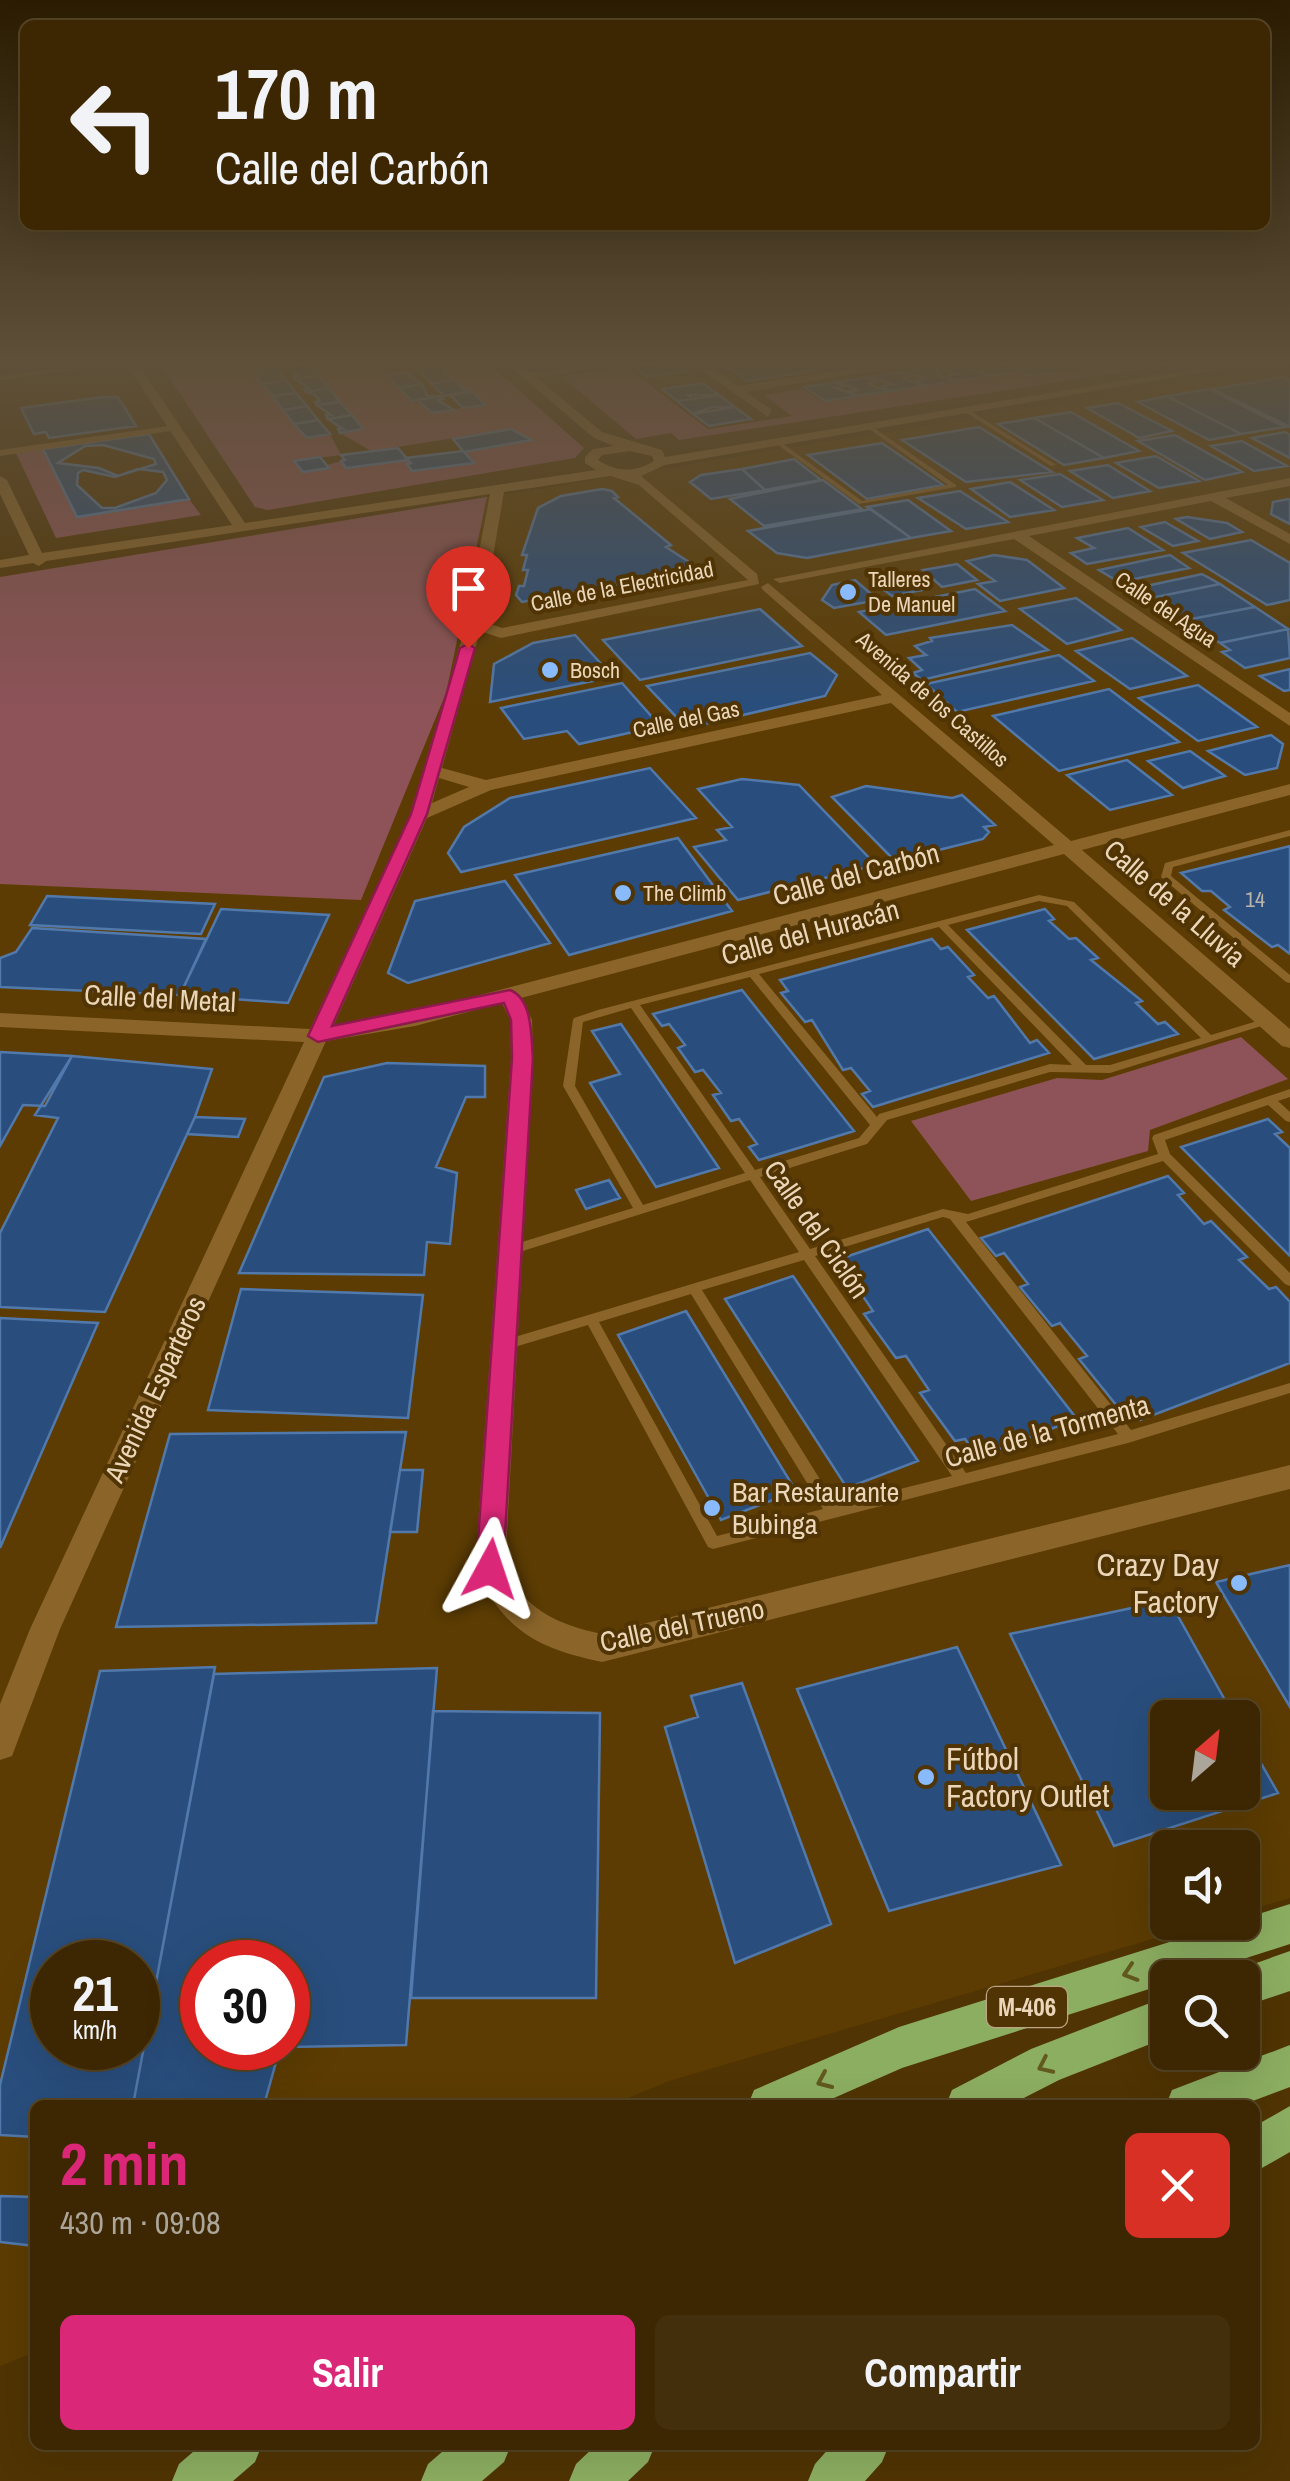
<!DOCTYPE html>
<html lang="es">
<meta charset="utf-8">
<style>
:root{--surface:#3c2702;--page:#432f0c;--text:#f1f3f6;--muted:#aca599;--line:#554424;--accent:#db2777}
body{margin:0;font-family:"Archivo Narrow",sans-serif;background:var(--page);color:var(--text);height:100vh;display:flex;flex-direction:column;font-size:38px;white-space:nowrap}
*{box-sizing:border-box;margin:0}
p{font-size:32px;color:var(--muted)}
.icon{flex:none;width:55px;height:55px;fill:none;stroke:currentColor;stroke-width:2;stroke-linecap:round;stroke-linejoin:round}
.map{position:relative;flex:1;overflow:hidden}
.drawer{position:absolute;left:30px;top:2100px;width:1230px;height:350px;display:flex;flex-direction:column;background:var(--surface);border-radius:15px;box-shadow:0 10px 40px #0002,0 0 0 2px var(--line)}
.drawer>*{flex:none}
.banner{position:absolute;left:20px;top:20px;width:1250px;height:210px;border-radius:15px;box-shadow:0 10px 40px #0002,0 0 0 2px var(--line);background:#3c2702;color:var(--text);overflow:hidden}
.needle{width:65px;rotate:28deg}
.fabs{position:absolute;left:1150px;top:1700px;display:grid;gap:20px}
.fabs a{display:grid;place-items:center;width:110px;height:110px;border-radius:15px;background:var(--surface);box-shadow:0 10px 40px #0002,0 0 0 2px var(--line);font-size:50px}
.speed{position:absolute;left:30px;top:1940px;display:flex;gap:20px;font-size:50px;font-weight:700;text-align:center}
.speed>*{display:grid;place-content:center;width:130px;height:130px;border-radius:50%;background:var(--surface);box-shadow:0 10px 40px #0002,0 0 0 2px var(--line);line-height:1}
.speed small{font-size:25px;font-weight:400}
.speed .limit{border:15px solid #d22;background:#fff;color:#111}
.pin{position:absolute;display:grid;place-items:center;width:85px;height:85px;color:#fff;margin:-102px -42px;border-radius:50% 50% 50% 0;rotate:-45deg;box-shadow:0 0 10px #0007}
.pin .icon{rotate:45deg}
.me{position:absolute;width:110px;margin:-55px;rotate:5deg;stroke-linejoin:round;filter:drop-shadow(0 0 8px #0008)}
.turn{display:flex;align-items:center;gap:35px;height:210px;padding:0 30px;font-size:45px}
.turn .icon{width:130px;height:130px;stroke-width:2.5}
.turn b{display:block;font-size:70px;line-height:85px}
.round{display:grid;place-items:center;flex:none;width:105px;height:105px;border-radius:15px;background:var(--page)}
.overview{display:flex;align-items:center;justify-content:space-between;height:170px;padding:0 30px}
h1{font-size:60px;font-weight:700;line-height:75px;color:var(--accent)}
.primary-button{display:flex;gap:20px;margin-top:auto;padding:20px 30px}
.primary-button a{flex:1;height:115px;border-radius:15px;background:var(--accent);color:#fff;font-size:40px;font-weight:700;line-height:115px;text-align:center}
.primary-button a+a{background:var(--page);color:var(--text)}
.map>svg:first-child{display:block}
</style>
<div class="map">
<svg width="1290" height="2481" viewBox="0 0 1290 2481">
<rect width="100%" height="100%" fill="#503403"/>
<path fill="#5c3c02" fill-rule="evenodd" d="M1290 366V1898L1243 1912 1242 1848H1168V1922L1207 1923 669 2081 612 2105H35V2352L0 2366V577ZM1168 1718H1242V1792H1168ZM52 1962H138V2048H52ZM202 1962H288V2048H202Z"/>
<path fill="#8d5358" d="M159 362H246L303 435 330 434 341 455 295 461 303 472 341 461 346 468 408 460 412 471 473 463 464 452 530 440 511 429 371 451 340 433 361 429V425L306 362H380L376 364C421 410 418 415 483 405L435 362H487L584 448 575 458 268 510 255 507Z
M1127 362 1176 364 679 440 671 433 636 439 561 376 626 367 708 429 792 416 764 395 803 389 823 402 1018 372 1028 377Z
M43 449 77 517 189 499 201 515 56 538 16 453Z
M487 497 446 693 361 900 0 884V577Z
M1241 1037 1288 1079 1150 1130 1148 1151 971 1201 911 1121 1057 1078 1102 1080Z"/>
<path fill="#294e7d" stroke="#5279ab" stroke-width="2.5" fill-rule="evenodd" d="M675 362 687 371 647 377 633 366Z
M721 362H799L812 371 747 381Z
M965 362 974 367 967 368 989 376 956 381 948 376 957 374 934 367Z
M966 362H1005L999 363 1021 371 989 376 980 371 989 369 983 366Z
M1005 362H1045L1038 363 1061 371 1029 376 1021 371 1029 369 1023 366Z
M308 364 318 376 295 379 293 376H298L292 369 285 367Z
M441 367 454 380 431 383 419 371Z
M934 367 941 377 956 381 924 386 916 381 923 378 901 372Z
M275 368 286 380 262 384 253 371Z
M409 372 412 375H407L422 384 399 388 387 375Z
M901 372 909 377 902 378 924 386 891 391 883 386 892 384 869 377Z
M318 376 329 388 306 392 304 389 309 388 295 379Z
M869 377 876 382 869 383 875 387 891 391 857 396 849 391 859 390 836 382Z
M1283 377 1290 380V427L1213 389Z
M286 380 296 393 273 396 262 384Z
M454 380 467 392 444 396 431 383Z
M836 382 843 387 836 388 857 396 825 401 804 387Z
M703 383 719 395H688L692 399 677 401 662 389Z
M422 384 427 395 435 397 412 401 399 388Z
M329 388 340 402 317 405 315 402 320 401 314 394 306 392Z
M1209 389 1285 427 1241 434 1167 396Z
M467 392H473L485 405 463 408 450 395Z
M296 393 307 406 283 410 273 396Z
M719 395 735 407H712L693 414 677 401Z
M440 396 443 399 438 400 454 410 432 413 417 400Z
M1167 396 1241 434 1209 440 1138 402Z
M102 397H118L136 426 49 438 46 432 34 434 21 408Z
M340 402 352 415 328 419 326 415H331L317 405Z
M1118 403 1172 431 1139 438 1087 408Z
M307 406 318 420 294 424 283 410Z
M735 407 751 419 709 426 693 414Z
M1071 412 1139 451 1104 458 1034 418Z
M352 415 363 429 340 433 338 429H343L328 419Z
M1034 418 1064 435 1104 458 1064 465 998 424Z
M318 420 330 434 307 438 294 424Z
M979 427 1052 472 966 482 902 440Z
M511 429 531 440 464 452 453 439Z
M1285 432 1290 435V458L1252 438Z
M149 434 189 499 77 517 43 449Z
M1175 435 1242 472 1205 480 1138 441Z
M1242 441 1287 466 1254 471 1211 446Z
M882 443 943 485 867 499 808 455Z
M103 445 154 459 156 464 118 476 99 468 58 463 85 446Z
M398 448 408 460 346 468 341 461 345 460 341 455Z
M463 451 474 463 412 471 407 464 411 463 406 458Z
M1156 456 1199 481 1159 488 1116 463Z
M320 457 329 468 303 472 294 461Z
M794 459 821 480 765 490 742 469Z
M1108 465 1150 491 1113 498 1070 471Z
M138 469 163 472 167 480 156 493 115 508H102L77 485 78 473 83 470 115 477Z
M742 469 765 490 711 499 690 482 701 475Z
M1060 474 1103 500 1062 507 1020 480Z
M823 480 862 509 764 526 730 499Z
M1010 482 1054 510 1010 517 971 489Z
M602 489 612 491 618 497 614 498 671 545 666 547 689 562 680 573 522 602 516 595 519 586H524L528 570H523L527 555H522L538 508 561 496Z
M960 491 1008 522 966 529 918 498Z
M1288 499 1290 500V524L1271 514 1273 502Z
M908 500 951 531 911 538 867 507Z
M871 509 911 538 807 558 777 553 748 531Z
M1187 517 1227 523 1242 532 1210 539 1176 519Z
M1165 522 1198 541 1173 546 1141 527Z
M1128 528 1163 550 1087 564 1071 553 1094 548 1077 538Z
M1251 540 1290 563V600L1267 605 1183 553Z
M994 555 1027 560 1064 588 1000 601 978 584 995 581 967 561Z
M1170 555 1189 568 1119 582 1099 570Z
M957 564 977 580 942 587 923 570Z
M908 574 927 589 892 596 872 581Z
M1202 574 1220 584 1151 598 1137 588Z
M855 580 878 600 834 608 822 600 832 585Z
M1220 584 1255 607 1186 620 1151 598Z
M975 589 1005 611 886 635 859 612Z
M1076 598 1121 630 1067 644 1020 609Z
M1255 607 1288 629 1220 643 1186 620Z
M760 609 802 646 640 680 603 640Z
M1012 625 1048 650 922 680 913 673 922 670 909 658 926 655 915 646 932 641 930 638Z
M1288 629 1290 658 1245 668 1222 652 1230 650 1220 643Z
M575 635 613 677 490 702 494 664 533 643Z
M1132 638 1187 676 1130 689 1076 651Z
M810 653 837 675 825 696 687 728 647 686Z
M1059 655 1094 681 957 712 926 684Z
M1290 669V690L1284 691 1260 676Z
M622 683 660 726 579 744 567 731 524 739 501 708Z
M1198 685 1257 727 1198 741 1139 698Z
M1109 689 1179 742 1059 771 993 716Z
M1271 735 1283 744 1277 768 1245 775 1208 751Z
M1190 751 1225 776 1183 788 1148 761Z
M1127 760 1172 795 1110 810 1067 775Z
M650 768 696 818 461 872 448 853 464 827 510 798Z
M742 779 799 785 876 865 738 900 694 847 726 840 717 830 732 827 698 789Z
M866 786 952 798 962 795 995 825 984 827 989 832 983 839 895 861 832 797Z
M678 838 732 911 569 955 515 875Z
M1290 846V954L1278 945 1272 947 1224 910 1230 907 1211 891H1202L1181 873Z
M505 881 550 943 408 983 388 973 415 901Z
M47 896 215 904 201 934 30 925Z
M221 909 329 915 288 1003 180 995Z
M1045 909 1054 919 1049 921 1069 939 1076 938 1098 958 1091 960 1142 1001 1136 1003 1158 1024 1165 1022 1178 1034 1094 1059 967 930Z
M32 928 206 939 180 995 0 987V958L16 952Z
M932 939 941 949 948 947 974 975 968 977 988 998 994 996 1030 1043 1037 1040 1049 1053 873 1107 862 1094 870 1091 851 1068 843 1070 812 1020 805 1022 781 993 788 991 780 980Z
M742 990 854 1131 759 1160 749 1147 757 1144 739 1119 731 1121 713 1095 721 1093 703 1070 695 1072 678 1048 685 1045 669 1024 662 1026 653 1014Z
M621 1024 719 1168 656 1187 590 1083 620 1074 592 1031Z
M0 1052 72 1056 45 1106 23 1105 0 1146Z
M72 1056 212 1069 195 1117 105 1312 0 1307V1233L58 1118 35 1115Z
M387 1063 485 1066V1097H466L436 1167 457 1173 450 1244 427 1242 424 1275 239 1273 324 1077Z
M195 1117 245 1119 238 1137 187 1134Z
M1268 1119 1282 1132 1275 1134 1290 1148V1256L1181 1147Z
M1168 1176 1184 1193 1178 1195 1204 1224 1211 1221 1247 1257 1239 1260 1269 1289 1276 1287 1290 1302V1363L1140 1420 1125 1403 1117 1406 1079 1359 1087 1356 1060 1323 1052 1326 1020 1287 1028 1284 1004 1253 996 1256 981 1238Z
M609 1180 620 1198 586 1209 576 1190Z
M928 1229 1077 1419 978 1457 965 1439 955 1441 920 1393 929 1390 906 1356 896 1358 864 1314 873 1311 852 1280 843 1283 828 1263Z
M793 1276 918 1461 847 1488 725 1299Z
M241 1289 423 1295 408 1418 208 1410Z
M686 1311 796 1491 721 1520 618 1335Z
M0 1318 98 1323 0 1548Z
M406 1432 376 1623 116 1627 170 1434Z
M400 1470H423L417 1532H390Z
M1290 1565V1707L1216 1582Z
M1169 1600 1235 1718H1168V1792H1242V1730L1278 1793 1114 1846 1010 1634Z
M957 1647 1061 1865 889 1911 797 1689Z
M215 1667 133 2105H35V2137L0 2135V2085L100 1671ZM52 1962H138V2048H52Z
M437 1668 406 2045 288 2047V1962H202V2048H284H280L264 2105H133L214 1674Z
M742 1683 831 1924 735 1963 665 1727 698 1717 691 1696Z
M433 1711 600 1713 596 1998H411Z
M0 2196 35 2197V2246L0 2242Z"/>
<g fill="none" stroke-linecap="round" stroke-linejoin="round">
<path fill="#8a6429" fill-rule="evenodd" d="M965 410H969L1056 465 1051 466 965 412Z
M870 425 956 485V487L859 504 774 442 779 441 862 501 948 485 868 428Z
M1290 830V836L1173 867 1171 876 1290 975V983L1286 982 1161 877 1165 863Z
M1039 895 1074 902 1211 1035 1267 1018 1272 1021 1271 1023 1110 1073 1050 1072 887 1120 867 1144 760 1177 810 1249 943 1209 968 1214 1158 1154 1152 1138 1154 1135 1290 1089V1097L1278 1101 1290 1112V1122L1286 1121 1268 1105 1165 1140 1170 1154 1290 1273V1286L1285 1284 1163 1161 966 1222 1131 1430 1290 1383V1393L1128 1443 713 1549 708 1547 588 1325 508 1349 503 1348 501 1344 503 1340 508 1339 799 1252 750 1180 513 1254 509 1252 507 1249 509 1246 633 1208 563 1086 573 1020 574 1018 598 1010ZM1039 901 1067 906 1201 1038 1110 1065H1086L948 925ZM939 927 1072 1065 1050 1064 879 1114 877 1117 759 974ZM750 977 870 1125 859 1138 755 1170 640 1005ZM631 1008 745 1173 643 1205 575 1086 583 1022ZM943 1217 950 1219 1118 1434 966 1473 815 1256ZM804 1260 952 1476 836 1505 702 1290ZM691 1294 823 1509 717 1536 599 1322Z"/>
<path fill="#8a6429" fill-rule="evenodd" d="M101 362H125L0 380V376Z
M175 425 178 430 0 456V450Z"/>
<path fill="#8a6429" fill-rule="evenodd" d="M125 362H137L245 523 596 470 585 463V457L593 449 614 446 594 438 505 362H518L530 372 626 362 537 378 602 432 662 450 665 457 1235 362H1263L665 465 641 476 757 574 759 584 501 638 480 631 442 768 486 780 882 695 763 590 761 587 768 583 1071 841 1290 784V795L1082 850 1290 1029V1048L1282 1046 1064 854 521 998 532 1020 533 1058 505 1569C525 1610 559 1625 602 1634L1290 1465V1489L602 1662C536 1648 505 1631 475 1569L511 1058 510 1020 502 1003 415 1026 326 1041 60 1629 12 1756 0 1760V1704L30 1629 304 1042 0 1027V1013L310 1029 410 815 464 631 490 494 46 561 39 566 33 563 0 568V560L29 555 0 494V476L7 480 42 553 232 525ZM630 451 652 456 654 461C635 473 616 472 598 460L602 455ZM611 476 639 485 748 580 502 628 482 621 504 492ZM891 703 1054 845 415 1012 333 1027 427 818 491 790ZM439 778 469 787 432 803Z
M690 362H704L738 386 894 362H924L746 392 772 410 768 417Z
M1290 478V486L1226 498 1290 534V544L1211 501 1029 536 1290 713V726L1014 539 780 583 773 579Z"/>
<path fill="#8cae61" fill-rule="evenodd" d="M1290 1904V1944L1184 1978H1168V1983L902 2068 818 2105H748L754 2090 899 2027Z
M1290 1951V1991L1242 2007V1978H1226L1228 1973Z
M1168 1996V2037L1059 2080 1010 2105H946L952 2090 1031 2049Z
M1290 2045V2087L1242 2105H1166L1172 2090Z
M1290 2106V2152L1255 2172V2126Z
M201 2445H262L255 2462 233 2481H172L179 2464Z
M450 2445H511L504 2462 482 2481H421L428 2464Z
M596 2445H655L648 2462 628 2481H569L576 2464Z
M832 2445H889L882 2462 865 2481H808L815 2464Z"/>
</g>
<defs><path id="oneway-chevron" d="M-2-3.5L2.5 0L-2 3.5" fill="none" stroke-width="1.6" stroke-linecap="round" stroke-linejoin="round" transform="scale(2.5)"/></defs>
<g stroke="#62591f">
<use href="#oneway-chevron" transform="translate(1130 1973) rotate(162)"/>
<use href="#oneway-chevron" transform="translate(1045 2066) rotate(155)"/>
<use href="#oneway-chevron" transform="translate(824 2081) rotate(156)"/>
</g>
<linearGradient id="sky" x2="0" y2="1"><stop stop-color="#2c1d02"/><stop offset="0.51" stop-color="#5e5039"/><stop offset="1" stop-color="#5e5039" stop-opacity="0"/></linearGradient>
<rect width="1290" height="710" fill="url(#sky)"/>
<path fill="#db2777" stroke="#8e194d" stroke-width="2.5" d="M468 644 475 648 427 814 332 1026 510 990C533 999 531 1037 533 1058L503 1569 499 1577H480L476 1569 512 1058 511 1020 504 1003 318 1042 308 1036 411 814 460 648Z"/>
<g fill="#88bafc" stroke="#503403" stroke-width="4">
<circle cx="848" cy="592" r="10"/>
<circle cx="550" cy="670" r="10"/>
<circle cx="623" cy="893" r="10"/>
<circle cx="712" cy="1508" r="10"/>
<circle cx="1239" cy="1583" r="10"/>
<circle cx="926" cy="1777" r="10"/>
</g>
<g text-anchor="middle" stroke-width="8" stroke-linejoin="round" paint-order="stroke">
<g font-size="22" fill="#ebd6b9" stroke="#503403" text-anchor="start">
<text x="868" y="587">Talleres<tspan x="868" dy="25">De Manuel</tspan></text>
<text x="570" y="678">Bosch</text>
<text x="643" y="901">The Climb</text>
</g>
<g font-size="22" fill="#ebd6b9" stroke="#503403">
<text transform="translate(622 586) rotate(-11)" y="8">Calle de la Electricidad</text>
<text transform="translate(1166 609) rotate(34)" y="8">Calle del Agua</text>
<text transform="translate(933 699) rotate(41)" y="8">Avenida de los Castillos</text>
<text transform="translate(686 719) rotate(-12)" y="8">Calle del Gas</text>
</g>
<g font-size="22" fill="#bab4aa">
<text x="1255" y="907">14</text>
</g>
<rect fill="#503403" stroke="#bca582" stroke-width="2.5" x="987" y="1987" width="80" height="40" rx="8"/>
<g font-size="25" font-weight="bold" fill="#ebd6b9">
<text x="1027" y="2016">M-406</text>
</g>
<g font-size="28" fill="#ebd6b9" stroke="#503403">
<text transform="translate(856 874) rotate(-15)" y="10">Calle del Carbón</text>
<text transform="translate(1175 903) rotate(41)" y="10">Calle de la Lluvia</text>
<text transform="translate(810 932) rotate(-15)" y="10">Calle del Huracán</text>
<text transform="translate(160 998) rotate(3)" y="10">Calle del Metal</text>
<text transform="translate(817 1229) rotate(55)" y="10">Calle del Ciclón</text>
<text transform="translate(155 1389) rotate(-65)" y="10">Avenida Esparteros</text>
<text transform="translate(1047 1431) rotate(-15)" y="10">Calle de la Tormenta</text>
<text transform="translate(682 1625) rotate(-12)" y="10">Calle del Trueno</text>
</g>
<g font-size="28" fill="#ebd6b9" stroke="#503403" text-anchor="start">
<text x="732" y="1502">Bar Restaurante<tspan x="732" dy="32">Bubinga</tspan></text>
</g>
<g font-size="32" fill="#ebd6b9" stroke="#503403" text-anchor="end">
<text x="1219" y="1576">Crazy Day<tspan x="1219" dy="37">Factory</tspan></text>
<text x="946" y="1770" text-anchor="start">Fútbol<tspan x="946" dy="37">Factory Outlet</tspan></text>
</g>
</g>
</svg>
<div class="fabs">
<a><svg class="needle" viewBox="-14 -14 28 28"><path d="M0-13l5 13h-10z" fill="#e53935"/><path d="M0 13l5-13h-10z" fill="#aca599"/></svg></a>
<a><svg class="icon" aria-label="sound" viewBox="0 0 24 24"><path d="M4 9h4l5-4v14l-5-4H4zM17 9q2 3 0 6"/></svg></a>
<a><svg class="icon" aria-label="search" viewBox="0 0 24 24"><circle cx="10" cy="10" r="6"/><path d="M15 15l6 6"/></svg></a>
</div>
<div class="speed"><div>21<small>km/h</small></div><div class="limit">30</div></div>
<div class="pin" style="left:468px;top:648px;background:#d93025"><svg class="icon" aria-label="arrive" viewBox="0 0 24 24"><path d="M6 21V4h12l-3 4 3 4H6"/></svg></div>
<svg class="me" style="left:490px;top:1569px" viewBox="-20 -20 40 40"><path d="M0-17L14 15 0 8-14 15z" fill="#db2777" stroke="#fff" stroke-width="4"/></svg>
<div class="banner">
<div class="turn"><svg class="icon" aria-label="left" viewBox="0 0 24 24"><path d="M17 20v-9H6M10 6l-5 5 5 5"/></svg><div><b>170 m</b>Calle del Carbón</div></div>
</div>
<section class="drawer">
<div class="overview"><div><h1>2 min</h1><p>430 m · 09:08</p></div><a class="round" style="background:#d93025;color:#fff"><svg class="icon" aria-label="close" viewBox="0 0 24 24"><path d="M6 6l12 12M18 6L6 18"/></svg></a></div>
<div class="primary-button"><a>Salir</a><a>Compartir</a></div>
</section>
</div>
